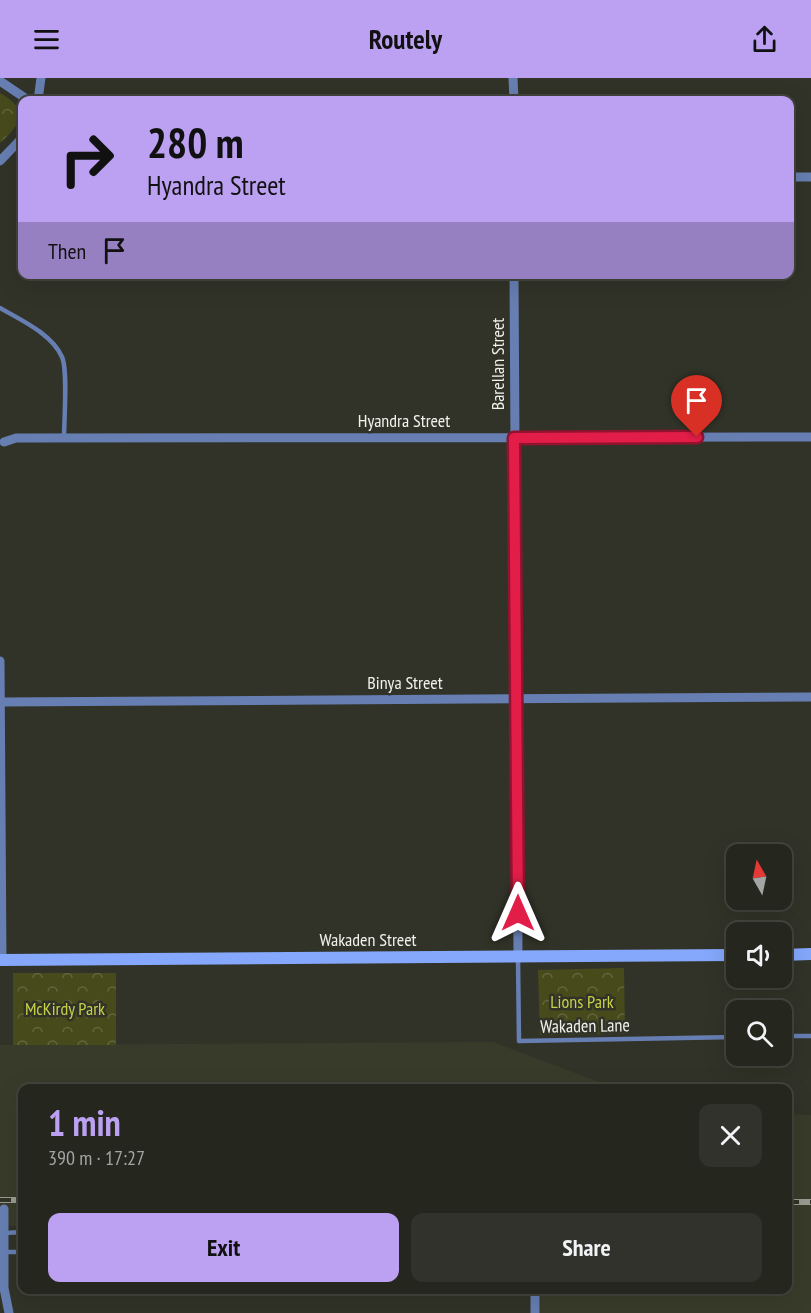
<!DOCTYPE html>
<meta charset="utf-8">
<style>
:root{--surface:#25261e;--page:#31322b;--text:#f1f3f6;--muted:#a3a5a4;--line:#42433c;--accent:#bca0f2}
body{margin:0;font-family:"PT Sans Narrow",sans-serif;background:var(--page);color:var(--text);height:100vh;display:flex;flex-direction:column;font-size:22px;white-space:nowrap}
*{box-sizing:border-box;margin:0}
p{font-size:20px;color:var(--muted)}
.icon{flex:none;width:33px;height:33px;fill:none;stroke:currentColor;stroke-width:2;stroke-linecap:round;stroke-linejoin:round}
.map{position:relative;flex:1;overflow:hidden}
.details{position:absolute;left:18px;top:1006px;width:774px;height:210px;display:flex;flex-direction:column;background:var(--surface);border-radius:12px;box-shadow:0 6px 24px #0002,0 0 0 2px var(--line)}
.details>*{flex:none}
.top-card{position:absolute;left:18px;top:18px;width:776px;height:183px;border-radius:12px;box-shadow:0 6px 24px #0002,0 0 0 2px var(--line);background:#bca0f2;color:#111;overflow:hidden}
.needle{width:39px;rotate:351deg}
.fabs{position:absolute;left:726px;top:766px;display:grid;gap:12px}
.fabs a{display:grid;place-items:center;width:66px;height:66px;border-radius:12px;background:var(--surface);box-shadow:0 6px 24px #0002,0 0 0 2px var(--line);font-size:30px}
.pin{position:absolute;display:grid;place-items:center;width:51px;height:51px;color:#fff;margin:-62px -26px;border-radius:50% 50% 50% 0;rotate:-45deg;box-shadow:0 0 6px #0007}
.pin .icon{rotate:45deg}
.me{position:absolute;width:66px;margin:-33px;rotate:0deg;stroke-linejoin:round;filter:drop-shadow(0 0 4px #0008)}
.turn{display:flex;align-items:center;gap:21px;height:126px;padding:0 30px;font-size:27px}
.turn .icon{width:78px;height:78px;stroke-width:2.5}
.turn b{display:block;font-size:42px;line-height:51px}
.then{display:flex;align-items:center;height:57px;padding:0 30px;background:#0003;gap:12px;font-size:22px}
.round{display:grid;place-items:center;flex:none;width:63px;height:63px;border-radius:12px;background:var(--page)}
.overview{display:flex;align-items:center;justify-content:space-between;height:102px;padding:0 30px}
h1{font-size:36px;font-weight:700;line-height:45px;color:var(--accent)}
.primary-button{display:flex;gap:12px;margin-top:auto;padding:12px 30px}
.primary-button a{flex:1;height:69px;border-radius:12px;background:var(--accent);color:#111;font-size:24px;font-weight:700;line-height:69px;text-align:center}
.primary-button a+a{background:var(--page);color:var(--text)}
header{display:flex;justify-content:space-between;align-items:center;height:78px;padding:0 30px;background:var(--accent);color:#111;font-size:27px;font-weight:700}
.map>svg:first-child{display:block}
</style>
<header><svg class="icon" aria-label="menu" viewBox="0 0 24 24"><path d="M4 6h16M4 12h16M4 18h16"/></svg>Routely<svg class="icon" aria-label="share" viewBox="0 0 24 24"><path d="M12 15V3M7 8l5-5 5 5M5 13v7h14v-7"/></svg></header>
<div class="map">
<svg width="811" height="1235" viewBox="0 0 811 1235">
<defs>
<pattern id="forest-crowns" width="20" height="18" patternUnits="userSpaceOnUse" patternTransform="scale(1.5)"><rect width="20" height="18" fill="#474b1c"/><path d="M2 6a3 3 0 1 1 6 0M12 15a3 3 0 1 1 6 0" fill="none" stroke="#62653d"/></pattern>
</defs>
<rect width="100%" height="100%" fill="#313328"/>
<path fill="#393b2a" d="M493 964 618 1011H22V1190L20 1148H0V967Z
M788 1036 811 1037V1235H540V1212H788Z"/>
<path fill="url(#forest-crowns)" d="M0 15C29 31 22 46 0 65Z
M624 890 625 956 540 957 538 892Z
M13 895H116V967H13Z"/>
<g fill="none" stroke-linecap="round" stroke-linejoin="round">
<path stroke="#677eb2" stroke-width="4.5" d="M0 230C21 242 52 256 62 279 68 292 64 343 64 360
M518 880 519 963 736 959
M782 958H811
M5 1155 22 1154
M4 1174H22"/>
<path stroke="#677eb2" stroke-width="9" d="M513 0 514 22
M0 3 28 22
M38 22 41 0
M0 83 22 60
M789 99H811
M514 196 518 879
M4 364 16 360 811 359
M0 583 2 882
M0 624 811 619
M4 1131V1210L9 1235
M535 1212V1235"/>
<path stroke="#85a8fc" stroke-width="12" d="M782 877 811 876
M0 882 736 877"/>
<g stroke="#999a91" stroke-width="6">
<path id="rail" d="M0 1122H22
M788 1124H811"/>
</g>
<use href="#rail" stroke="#313328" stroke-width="4" stroke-dasharray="11" stroke-linecap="butt"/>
</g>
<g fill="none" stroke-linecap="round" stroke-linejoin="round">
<g stroke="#92132f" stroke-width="15">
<path id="route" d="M518 835 514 360 697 359"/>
</g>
<use href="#route" stroke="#e11d48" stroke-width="10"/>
</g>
<g text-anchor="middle" stroke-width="5" stroke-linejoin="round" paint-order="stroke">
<g font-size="18" fill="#f1f2eb" stroke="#313328">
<text transform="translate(498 286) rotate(-90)" y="6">Barellan Street</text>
<text x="404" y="349">Hyandra Street</text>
<text x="405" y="611">Binya Street</text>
<text x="368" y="868">Wakaden Street</text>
<text transform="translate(585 948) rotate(-1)" y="6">Wakaden Lane</text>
</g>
<g font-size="18" fill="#c7d146" stroke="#313328">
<text x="582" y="930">Lions Park</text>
<text x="65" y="937">McKirdy Park</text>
</g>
</g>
</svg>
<div class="fabs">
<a><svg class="needle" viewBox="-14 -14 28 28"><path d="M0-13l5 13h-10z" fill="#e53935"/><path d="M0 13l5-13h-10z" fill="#a3a5a4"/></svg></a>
<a><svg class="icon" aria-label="sound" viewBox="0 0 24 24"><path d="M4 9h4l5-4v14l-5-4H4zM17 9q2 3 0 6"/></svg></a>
<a><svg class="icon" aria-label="search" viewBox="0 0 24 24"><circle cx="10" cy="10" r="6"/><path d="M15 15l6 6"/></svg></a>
</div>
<div class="pin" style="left:697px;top:359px;background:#d93025"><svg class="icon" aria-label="arrive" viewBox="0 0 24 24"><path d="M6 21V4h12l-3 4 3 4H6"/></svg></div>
<svg class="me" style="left:518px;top:835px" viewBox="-20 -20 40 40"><path d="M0-17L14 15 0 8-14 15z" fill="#e11d48" stroke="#fff" stroke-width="4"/></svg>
<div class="top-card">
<div class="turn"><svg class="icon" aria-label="right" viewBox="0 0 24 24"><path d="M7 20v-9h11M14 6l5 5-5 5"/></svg><div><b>280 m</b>Hyandra Street</div></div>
<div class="then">Then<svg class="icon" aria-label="arrive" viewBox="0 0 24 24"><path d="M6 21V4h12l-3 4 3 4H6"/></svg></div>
</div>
<section class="details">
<div class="overview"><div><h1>1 min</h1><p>390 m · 17:27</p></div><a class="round"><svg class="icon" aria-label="close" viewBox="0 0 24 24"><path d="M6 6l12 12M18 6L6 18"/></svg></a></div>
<div class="primary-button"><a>Exit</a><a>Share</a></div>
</section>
</div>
